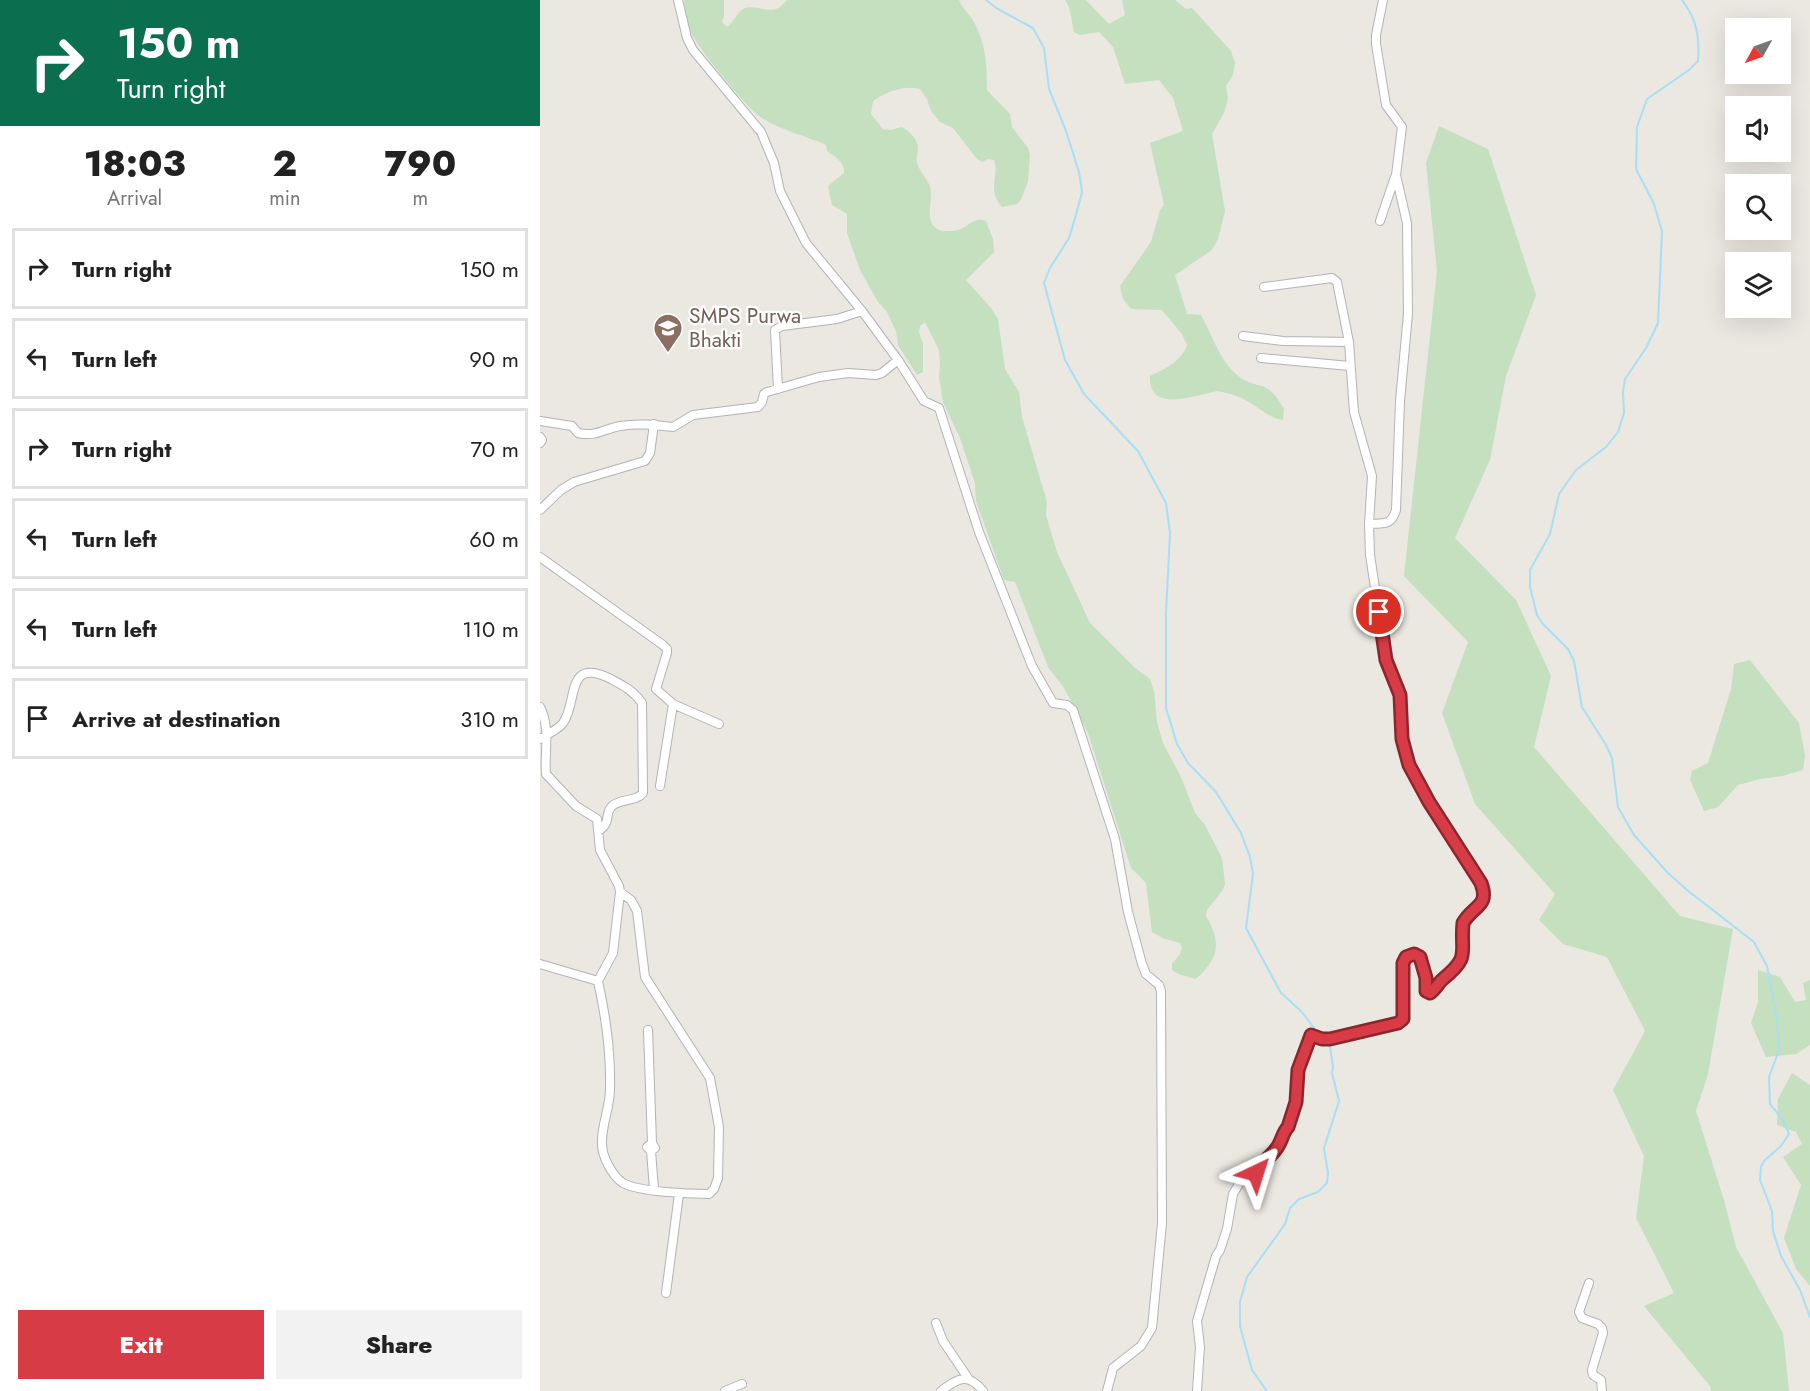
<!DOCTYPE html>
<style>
:root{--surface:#fff;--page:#f2f2f2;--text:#222;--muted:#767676;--line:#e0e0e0;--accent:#d73b45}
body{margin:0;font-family:Jost,sans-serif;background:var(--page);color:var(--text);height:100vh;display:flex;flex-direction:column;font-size:22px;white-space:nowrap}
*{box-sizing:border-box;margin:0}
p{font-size:20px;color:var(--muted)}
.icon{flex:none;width:33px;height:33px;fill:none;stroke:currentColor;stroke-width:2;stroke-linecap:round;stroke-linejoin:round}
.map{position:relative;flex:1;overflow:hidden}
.panel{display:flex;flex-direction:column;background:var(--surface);width:540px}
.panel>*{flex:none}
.guide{background:#0b6e4f;color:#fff;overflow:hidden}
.needle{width:39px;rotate:230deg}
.buttons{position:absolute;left:1185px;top:18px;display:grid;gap:12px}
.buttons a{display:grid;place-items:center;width:66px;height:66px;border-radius:0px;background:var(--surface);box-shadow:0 6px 24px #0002;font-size:30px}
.pin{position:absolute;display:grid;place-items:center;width:51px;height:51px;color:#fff;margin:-26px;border:3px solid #fff;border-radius:50%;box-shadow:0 2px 6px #0007}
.me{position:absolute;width:66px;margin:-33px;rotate:41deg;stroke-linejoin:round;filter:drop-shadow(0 0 4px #0008)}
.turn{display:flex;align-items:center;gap:21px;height:126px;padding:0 18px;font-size:27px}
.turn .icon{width:78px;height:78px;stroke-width:2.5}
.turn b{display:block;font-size:42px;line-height:51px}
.eta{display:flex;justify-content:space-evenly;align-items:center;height:102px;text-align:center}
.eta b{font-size:36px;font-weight:800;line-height:42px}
.action{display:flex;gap:12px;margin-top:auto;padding:12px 18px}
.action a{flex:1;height:69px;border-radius:0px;background:var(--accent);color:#fff;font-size:24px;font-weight:800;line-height:69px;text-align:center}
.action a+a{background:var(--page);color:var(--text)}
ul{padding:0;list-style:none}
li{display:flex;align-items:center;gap:18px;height:81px;margin:0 12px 9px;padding:0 6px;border:3px solid var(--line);border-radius:0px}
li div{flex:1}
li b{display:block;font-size:22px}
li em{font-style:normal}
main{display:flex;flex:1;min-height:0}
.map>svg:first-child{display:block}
</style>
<main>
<section class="panel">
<div class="guide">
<div class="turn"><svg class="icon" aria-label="right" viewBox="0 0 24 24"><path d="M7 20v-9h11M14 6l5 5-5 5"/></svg><div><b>150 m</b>Turn right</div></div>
</div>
<div class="eta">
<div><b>18:03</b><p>Arrival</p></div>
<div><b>2</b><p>min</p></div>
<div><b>790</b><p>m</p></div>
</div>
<ul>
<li><svg class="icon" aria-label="right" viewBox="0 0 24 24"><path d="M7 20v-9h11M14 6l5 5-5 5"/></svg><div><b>Turn right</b></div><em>150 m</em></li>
<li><svg class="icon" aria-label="left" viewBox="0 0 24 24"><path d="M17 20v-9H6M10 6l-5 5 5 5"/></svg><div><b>Turn left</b></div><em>90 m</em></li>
<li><svg class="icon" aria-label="right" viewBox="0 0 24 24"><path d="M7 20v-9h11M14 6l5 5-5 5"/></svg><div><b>Turn right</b></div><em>70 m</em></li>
<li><svg class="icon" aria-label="left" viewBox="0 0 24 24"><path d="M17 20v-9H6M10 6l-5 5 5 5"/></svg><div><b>Turn left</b></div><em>60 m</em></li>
<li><svg class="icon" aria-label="left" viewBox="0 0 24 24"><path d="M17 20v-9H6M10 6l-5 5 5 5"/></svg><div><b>Turn left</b></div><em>110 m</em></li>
<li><svg class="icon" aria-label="arrive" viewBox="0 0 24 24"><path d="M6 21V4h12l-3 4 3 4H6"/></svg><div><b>Arrive at destination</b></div><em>310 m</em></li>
</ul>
<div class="action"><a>Exit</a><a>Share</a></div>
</section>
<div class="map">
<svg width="1270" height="1391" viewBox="0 0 1270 1391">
<rect width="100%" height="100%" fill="#ebe7e1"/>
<path fill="#c4e0bf" d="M144 0H184V17L182 22 187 27C194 22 196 14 203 9 212 4 227 12 236 9 241 8 243 3 247 0H419C423 10 431 15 435 24 446 45 447 66 447 90L470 114 472 127 488 148 490 155 488 181 481 200 477 204 462 207C446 188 460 177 454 160L448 159 442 162 437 159 413 128 400 122 391 111 387 99 380 89C365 85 346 92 333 101L331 114 343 129 350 130 362 127C369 131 378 139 378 148 378 153 376 157 377 162 379 173 390 180 391 191 392 203 384 223 399 230 400 231 407 231 408 231 429 232 430 215 446 221L453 239 454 252 426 280 451 308 458 319 465 369 479 392 482 417 507 502 506 515 517 552 550 623 594 667 610 679 614 691 617 722 623 743 641 777 655 813 665 825 682 858 685 884 683 890 667 910 666 916C682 944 679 957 656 979L638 974 632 970V964L640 954 642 948 640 943 622 938 612 932 606 883 591 868 548 733 524 688 508 667 475 582 464 580 436 501 435 483 420 438 403 402 399 377 400 363 399 350 385 322 380 326 379 332 383 344V372L377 375 358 345 356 331 347 312 338 302 320 270 307 233V214L292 205 288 186 304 173C305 162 295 157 287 151L286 145C265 135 242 131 222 118 208 110 157 47 151 32 147 22 146 10 144 0Z
M525 0H546L569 24 585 15 582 0H635L646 9 652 8 691 51 695 63 693 75 686 86 688 98 684 113 672 134 685 211 678 239 672 250 635 275 647 314 661 315C672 335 679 359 697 375 703 381 713 384 722 386 732 389 739 400 744 409L743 420C729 418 721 409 709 402 700 396 688 393 677 391 656 395 608 414 610 376 625 369 641 362 647 345L642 334 622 310 591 309 583 299 580 286 611 242 620 210 624 205 610 143 643 131 633 98 619 80 585 84 573 47 559 32 540 35 534 32C531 21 532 10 525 0Z
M899 126 948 149 996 295 966 376 950 460 915 538 976 600 1011 676 994 747 1140 916 1193 929 1168 1074 1156 1111 1184 1200 1196 1247 1243 1333 1249 1391H1171L1170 1386 1104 1306 1134 1293 1096 1218 1104 1156 1073 1090 1105 1031 1067 957 1023 944 999 920 1015 894 935 804 902 713 928 642 864 576 897 271 886 163Z
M1210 660 1259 723 1265 755 1263 770 1242 776 1220 779 1198 785 1178 807 1164 811 1150 780 1152 771 1168 763 1191 689 1194 664Z
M1218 970 1240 977 1255 1002 1266 1000 1263 983 1270 980V1045L1256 1054 1226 1057 1211 1023 1218 1002Z
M1252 1073 1270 1085V1286L1256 1269 1244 1238 1261 1185 1243 1157 1262 1144 1256 1132 1237 1125 1238 1099Z"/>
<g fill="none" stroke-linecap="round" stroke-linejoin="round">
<path stroke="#a6dff6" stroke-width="2" d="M446 0 458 9 493 28 504 48 509 89 526 131 539 172 542 192 536 215 529 238 510 268 504 283 525 360 544 394 598 451 626 503 630 533 626 613V708L637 744 648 763 676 792 701 833 710 857 713 874 706 928 741 993 761 1011 778 1033
M1142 0C1157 20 1160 37 1158 61L1149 70 1107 99 1097 127 1096 169 1114 204 1122 231 1118 323 1106 348 1085 379 1083 392 1084 413 1078 432 1066 447 1036 470 1019 494 1010 534 990 570V587L997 615 1002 623 1028 649 1034 661 1042 707 1066 745 1072 758 1078 807 1094 835 1128 873 1147 890 1214 942 1227 966 1236 1014 1239 1040 1238 1053 1229 1077 1230 1104 1243 1120 1249 1134 1241 1146 1224 1161 1221 1167 1220 1180 1232 1211 1233 1231 1241 1256 1260 1290 1270 1317
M727 1391 712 1370 700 1326V1302L707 1277 745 1224 750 1208 759 1199 778 1192 787 1183 788 1173 784 1148 799 1101 792 1073 793 1067 790 1047 784 1040"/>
<g stroke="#b1b4b7" stroke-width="10">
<path id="minor" d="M138 0 147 38 153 50 221 132 234 163 240 191 266 243 322 311 358 360 384 401 399 408 439 532 492 666 513 703 527 705 533 710 575 839 588 912 602 964 606 974 619 985 621 991 622 1223 612 1328 601 1346 573 1368 567 1391
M840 221 855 177
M724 287 792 278 797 282 809 342 814 412 832 476 829 524
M703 336 743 341 809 342
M721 358 810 366
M238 389 235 330 242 326 297 319 322 311
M0 421 32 426 38 433C57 437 63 429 80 426 98 423 115 425 133 427L153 415 218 407 222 402 224 394 227 392 279 377 308 373 336 375 342 373 358 360
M0 437 2 440 0 443
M0 510 21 490 34 482 105 461 110 453 114 424
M0 557 123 645 127 649V653L116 689 133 704
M0 707C11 729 4 751 6 774L36 806 57 819 60 850 79 886 80 892 73 953 58 981 0 964
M0 739C7 734 18 730 23 723 38 703 25 657 69 678 82 685 93 690 102 703L103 793C96 802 81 798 72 806 64 814 72 823 58 831
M120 786 133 704 179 724
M58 981C66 1017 71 1052 70 1089 70 1108 61 1126 62 1144 62 1156 72 1176 83 1183 99 1192 150 1194 169 1194L174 1189 178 1178 179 1127 170 1078 105 977 97 911 91 900 80 892
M108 1030 112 1143
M111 1151 115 1148 112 1143 107 1147 111 1151 114 1189
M1049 1283 1039 1312 1042 1318 1058 1324 1062 1328 1063 1333 1052 1370 1053 1375 1061 1380 1062 1391
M126 1293 139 1194
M396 1323 403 1341 428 1378
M185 1391 202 1384
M401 1391C418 1378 428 1372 443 1391
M657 1391 660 1347 657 1321 676 1256 680 1250 687 1229 693 1194 700 1182 710 1178 716 1173 720 1165 736 1149 748 1127 756 1102 758 1070 770 1035 790 1039 858 1023 863 1019V963L866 957 875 954 880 957 886 978V991L890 993C896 989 898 983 903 979 931 957 920 953 923 923L939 907 944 896 941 883 931 864 889 803 866 756 862 739 860 695 846 660 830 555 829 524C844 523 851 526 856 510L860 401 868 314 867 223 856 175 862 127 846 105 836 44V35L843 0"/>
</g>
<use href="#minor" stroke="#fff" stroke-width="8"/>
</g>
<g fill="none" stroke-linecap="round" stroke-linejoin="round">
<g stroke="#8c262d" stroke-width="15">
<path id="route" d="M716 1173C720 1163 730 1158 736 1149 742 1142 742 1133 748 1127L756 1102 758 1070 771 1035 782 1039H790L858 1023 863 1019V963L866 957 874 954 880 957 886 978V991L890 993C896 989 898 983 903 979 931 956 920 954 923 923 933 905 950 907 941 883L889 802 869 765 862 739 860 695 846 660 839 612"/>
</g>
<use href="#route" stroke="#d73b45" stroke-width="10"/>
</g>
<defs>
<g id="school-pin" transform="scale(1.5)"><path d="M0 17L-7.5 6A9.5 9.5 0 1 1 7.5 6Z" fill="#8d6e63" stroke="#fff"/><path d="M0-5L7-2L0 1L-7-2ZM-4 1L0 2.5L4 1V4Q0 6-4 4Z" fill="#fff"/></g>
</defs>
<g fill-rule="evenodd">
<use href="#school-pin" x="128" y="328"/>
</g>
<g text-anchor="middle" stroke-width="4.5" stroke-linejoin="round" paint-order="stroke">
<g font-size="21" fill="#785e54" stroke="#fff" text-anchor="start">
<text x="149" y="323">SMPS Purwa<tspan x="149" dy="24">Bhakti</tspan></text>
</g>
</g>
</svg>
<div class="buttons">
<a><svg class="needle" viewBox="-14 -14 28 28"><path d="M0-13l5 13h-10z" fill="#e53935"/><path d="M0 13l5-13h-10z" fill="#767676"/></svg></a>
<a><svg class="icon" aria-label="sound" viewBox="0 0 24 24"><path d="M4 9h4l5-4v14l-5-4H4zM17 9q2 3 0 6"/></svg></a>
<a><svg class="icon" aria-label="search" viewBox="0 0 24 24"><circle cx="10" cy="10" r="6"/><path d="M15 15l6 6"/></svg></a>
<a><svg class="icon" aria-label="layers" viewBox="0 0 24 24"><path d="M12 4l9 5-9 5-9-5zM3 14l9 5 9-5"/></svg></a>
</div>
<div class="pin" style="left:839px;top:612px;background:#d93025"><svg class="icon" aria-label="arrive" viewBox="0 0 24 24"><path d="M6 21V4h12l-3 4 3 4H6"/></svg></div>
<svg class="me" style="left:716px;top:1173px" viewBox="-20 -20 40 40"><path d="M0-17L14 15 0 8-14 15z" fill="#d73b45" stroke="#fff" stroke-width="4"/></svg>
</div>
</main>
